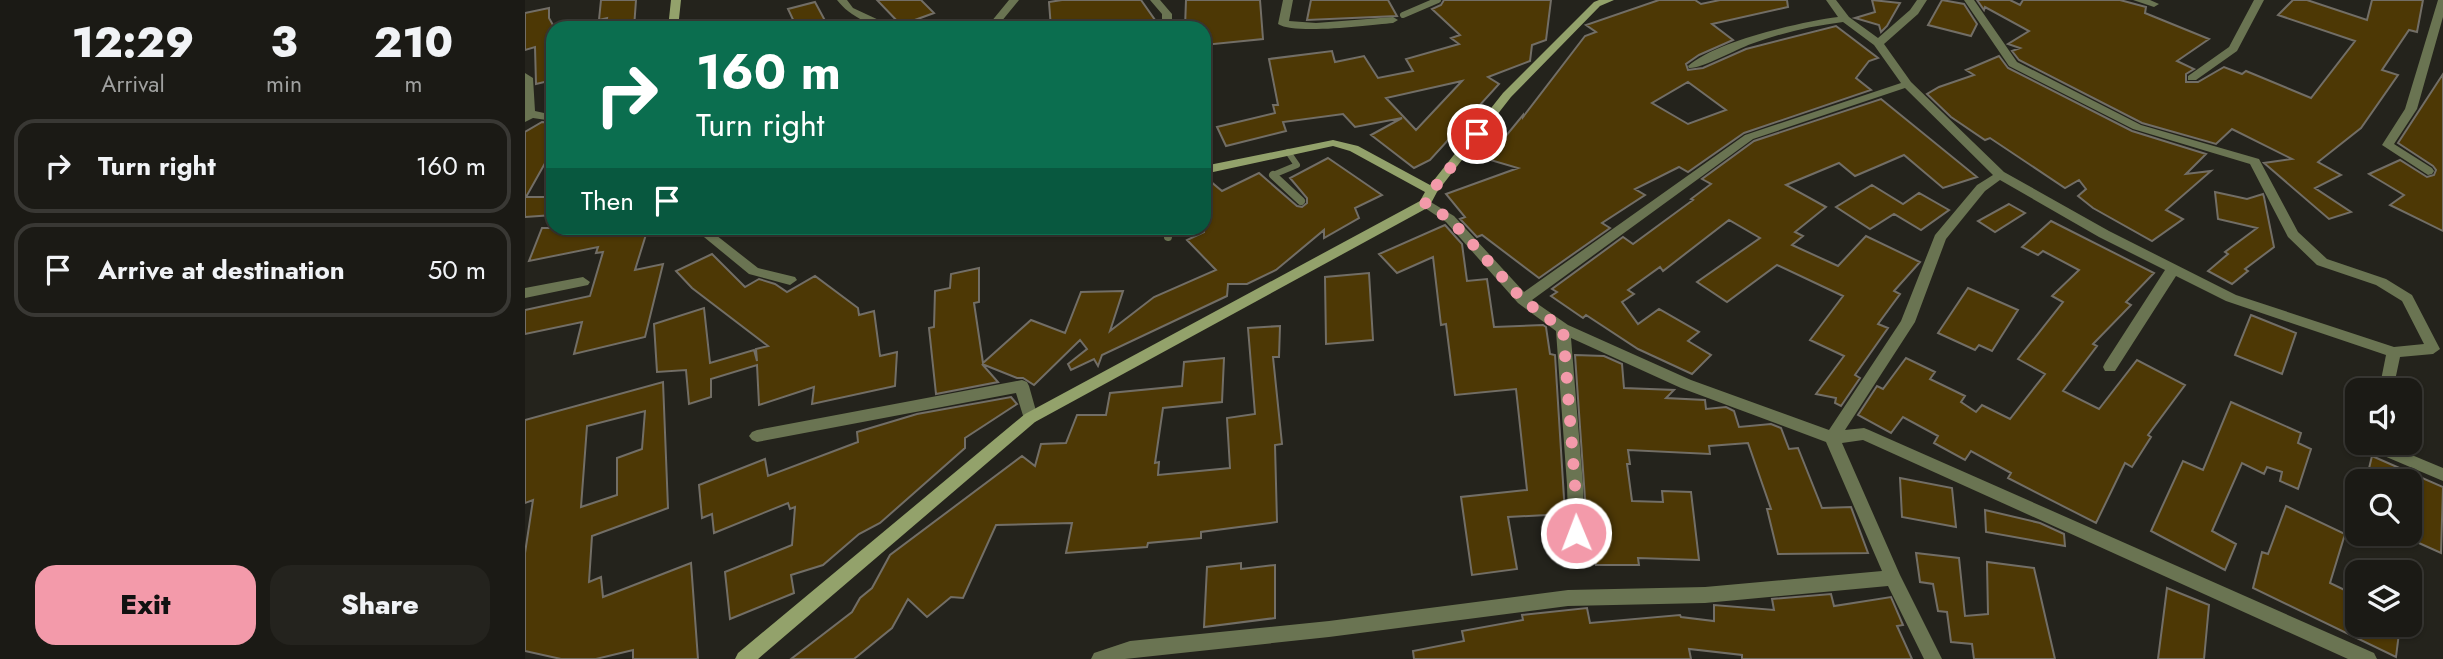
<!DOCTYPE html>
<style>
:root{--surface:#1b1a15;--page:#24231e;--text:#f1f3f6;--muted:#a0a1a0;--line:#393834;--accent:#f39aaa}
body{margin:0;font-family:Jost,sans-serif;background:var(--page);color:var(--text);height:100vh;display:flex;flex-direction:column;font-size:26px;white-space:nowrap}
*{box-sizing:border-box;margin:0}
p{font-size:23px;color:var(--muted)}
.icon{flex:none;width:38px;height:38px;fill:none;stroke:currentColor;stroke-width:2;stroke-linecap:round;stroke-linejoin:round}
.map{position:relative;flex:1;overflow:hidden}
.panel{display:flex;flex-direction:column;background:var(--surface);width:525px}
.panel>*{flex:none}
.guide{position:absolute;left:21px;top:21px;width:665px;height:214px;border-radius:21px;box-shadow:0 2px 5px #0004,0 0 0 2px var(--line);background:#0b6e4f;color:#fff;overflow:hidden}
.fabs{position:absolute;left:1820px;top:378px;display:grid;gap:14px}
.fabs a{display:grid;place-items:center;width:77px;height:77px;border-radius:14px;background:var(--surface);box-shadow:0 2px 5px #0004,0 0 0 2px var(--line);font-size:35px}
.pin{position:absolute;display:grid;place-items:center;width:60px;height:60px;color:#fff;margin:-30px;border:4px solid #fff;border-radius:50%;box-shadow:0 2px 7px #0007}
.me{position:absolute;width:77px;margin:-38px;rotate:359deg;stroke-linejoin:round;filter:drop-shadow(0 0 5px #0008)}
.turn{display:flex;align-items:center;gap:24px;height:147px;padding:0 35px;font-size:32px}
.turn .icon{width:91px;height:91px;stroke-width:2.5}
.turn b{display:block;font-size:49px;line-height:60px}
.then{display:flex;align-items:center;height:66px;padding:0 35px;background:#0003;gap:14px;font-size:26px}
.eta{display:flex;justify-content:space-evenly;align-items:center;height:119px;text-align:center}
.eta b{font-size:42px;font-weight:800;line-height:49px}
.cta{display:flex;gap:14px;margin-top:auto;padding:14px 35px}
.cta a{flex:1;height:80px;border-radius:21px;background:var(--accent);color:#111;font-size:28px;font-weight:800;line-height:80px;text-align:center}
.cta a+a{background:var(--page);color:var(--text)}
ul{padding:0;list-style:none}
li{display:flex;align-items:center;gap:21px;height:94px;margin:0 14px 10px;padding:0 21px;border:4px solid var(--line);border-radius:21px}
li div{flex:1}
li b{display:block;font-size:26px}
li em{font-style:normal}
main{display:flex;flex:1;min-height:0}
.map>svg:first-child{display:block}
</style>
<main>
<section class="panel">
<div class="eta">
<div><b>12:29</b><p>Arrival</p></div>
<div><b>3</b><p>min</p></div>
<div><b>210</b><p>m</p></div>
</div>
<ul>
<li><svg class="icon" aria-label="right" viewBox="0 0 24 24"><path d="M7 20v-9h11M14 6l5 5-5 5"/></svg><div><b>Turn right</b></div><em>160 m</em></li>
<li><svg class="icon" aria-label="arrive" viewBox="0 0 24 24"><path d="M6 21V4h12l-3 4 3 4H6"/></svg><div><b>Arrive at destination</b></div><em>50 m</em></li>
</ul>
<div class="cta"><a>Exit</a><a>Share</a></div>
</section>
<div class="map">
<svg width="1918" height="659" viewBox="0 0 1918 659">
<rect width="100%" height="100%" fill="#24231c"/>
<path fill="#4d3805" stroke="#726e66" stroke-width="2" fill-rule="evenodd" d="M76 0H111L109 28H80L82 18 74 20Z
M352 0H396L409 13 376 25Z
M537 0H616L630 20 567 25V28H526L524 2Z
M661 0H735L738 39 679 45V28H660Z
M786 0H863L872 16 782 20Z
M919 0H1026L1021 40 1007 45 1005 61 963 77 974 84 905 160 889 168 846 135 877 118 830 127 818 114 758 122 761 131 701 146 692 127 750 113 748 105H753L744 59 807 51 810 62 839 56 853 78 888 71 881 59 934 44 926 38 935 35 907 9 916 5ZM937 81 891 130 861 98Z
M1134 0H1170L1176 4 1195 0H1262L1263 7 1187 24 1208 40 1174 55 1161 64 1163 70 1178 68 1221 49 1311 26 1353 58 1344 61 1331 78 1346 90 1219 133 1163 172 1154 167 1110 189 1120 195 1077 223 1085 228 1014 278 957 235 952 237 935 219 940 217 921 194 993 168 962 159 998 115V117L1060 36 1071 32 1061 25ZM1163 82 1201 110 1163 124 1127 103Z
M1347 0 1375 3 1362 26 1356 32 1354 25 1330 18 1350 12Z
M1417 0 1439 4 1452 24 1446 36 1403 25Z
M1452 0H1485L1495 5 1498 0H1595L1621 7 1620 13 1684 39 1652 61 1669 69 1661 74V82H1673L1699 67 1717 74 1721 71 1786 98 1830 41 1753 15 1768 0H1782L1842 20 1847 0H1898L1892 32 1884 30 1857 70 1873 75 1836 128 1793 162 1816 175 1790 188 1826 212 1804 219 1739 163 1767 159 1707 129 1691 144 1617 123 1494 60 1487 51 1495 48 1483 44 1504 31 1460 7 1459 10Z
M290 2 304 28H272L263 9Z
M24 8V18L28 25V80L11 84 10 47 0 50V13Z
M1474 56 1483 68 1607 131 1681 154 1661 174 1686 171 1641 210 1658 219 1627 241 1568 208 1553 196 1561 189 1554 180 1540 188 1465 138 1460 140 1426 117 1402 94 1414 87 1449 75 1441 70Z
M1918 74V231L1865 205 1879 195 1844 174 1875 160 1902 177 1909 175 1911 170 1908 166 1873 143Z
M1356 99 1452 177 1418 188 1379 155 1330 176 1314 163 1261 185 1301 207 1270 232 1278 236 1267 245 1313 266 1341 236 1395 262 1369 291 1375 294 1353 324 1363 328 1330 375 1335 378 1316 406 1310 403 1311 398 1291 394 1319 356 1285 340 1318 296 1252 265 1202 302 1172 282 1235 238 1204 220 1138 271 1135 267 1103 290 1109 294 1097 302 1113 324 1134 309 1174 332 1163 341 1186 355 1167 374 1113 349 1061 315 1058 318 1026 296 1032 292 1027 289 1098 237 1108 244 1168 200 1166 199 1186 184 1177 179 1229 141Z
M17 122 28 123V149L1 197H28V215L0 217V132Z
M803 158 857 195 830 208 834 218 799 238V230L751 270 722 284H703L702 296 577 355 573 366 569 359 546 370 543 364 562 349 555 340 509 385 498 378H492L457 364 473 382 411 394 404 328 409 327 410 291 425 288 426 274 454 268V302L449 303 458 363 506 320 540 333 556 292 598 291 585 331 629 297 691 270 662 240 679 232V176L697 191 734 173 772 206 777 207 782 203V198L765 178Z
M1347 185 1378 204 1394 193 1424 210 1396 230 1369 214 1345 229 1311 207Z
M1690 192 1722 199 1738 194 1739 197 1749 247 1720 269 1723 271 1707 284 1683 271 1703 254 1700 252 1732 228 1693 219Z
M1484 204 1500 213 1470 232 1453 221Z
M1526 221 1629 273 1601 302 1606 305 1568 344 1572 346 1538 391 1574 409 1612 360 1660 385 1623 435 1626 437 1607 467 1600 463 1571 523 1483 478 1486 473 1446 451 1440 460 1409 443 1413 436 1378 417 1366 433 1333 415 1352 386 1358 389 1381 358 1410 372 1405 379 1440 396 1436 402 1451 412 1457 405 1485 419 1520 374 1493 359 1538 302 1527 296 1554 270 1518 251 1513 255 1497 247Z
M920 225 937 244 942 281 962 279 969 327 1018 325 1021 327 1025 354 1030 355 1040 514 983 517 992 569 947 575 936 497 1002 490 991 389 930 395 921 324 916 325 908 257 872 273 854 254Z
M17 228H123L110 270 138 264 120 337 49 354 57 322 0 334V310L65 296 78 252 71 253 73 247 4 261Z
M187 254 220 287 234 279 250 284 262 292 290 276 333 308 334 315 349 311 355 356 372 352 370 386 287 404 289 387 234 405 232 365 186 379V397L164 404 161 370 132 372 129 324 179 308 185 363 229 350 232 361 231 349 243 346 167 288 151 271Z
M844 273 848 340 801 344 800 277Z
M1443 288 1493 310 1467 351 1454 345 1450 350 1413 333Z
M1726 315 1771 333 1757 374 1710 355Z
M755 326 754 357H748L757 444 750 445 752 522 676 532V538L623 543 622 547 541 553 547 523 471 525 438 598 426 597 402 617 383 599 367 628 329 659H266L327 612 335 598 347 588 365 555 497 456 510 466 516 444 541 443 552 415H581L585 393 657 386 659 362 699 358 697 402 638 408 630 463 634 462 633 475 705 468 702 418 730 414 723 328Z
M1050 355 1079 356 1097 364 1099 388 1149 390 1141 398 1180 400 1181 409 1201 407 1209 411 1214 427 1246 424 1256 428 1264 449 1273 448 1297 508 1326 507 1343 553 1253 554 1242 509H1246L1223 443 1184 446 1185 454 1103 450 1105 464H1102L1107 501 1138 502 1137 491 1166 492 1174 560 1113 558 1114 565H1071L1066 512 1061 513Z
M138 382 143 508 67 536 64 582 76 577 78 597 166 563 173 659H108V650L71 659H36L0 651V553L8 500 0 503V420ZM120 411 117 449 92 458V495L56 507 62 426Z
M486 397 492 404 440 438V448L355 523 334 534 298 565 266 575 269 593 205 619 200 572 267 545 270 507 265 509 263 503 189 533 187 514 177 518 174 485 240 459 243 476 333 442 332 432 392 414Z
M1706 402 1776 433 1773 443 1786 449 1773 489 1755 481 1757 472 1742 467 1739 474 1717 463 1687 531 1711 544 1700 570 1626 531 1658 461 1678 470Z
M1847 456 1918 487 1916 553 1885 539V481H1841Z
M1375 478 1427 488 1431 527 1377 517Z
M1761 506 1820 534 1805 583 1832 596V625H1875L1871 657 1728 588 1737 552 1743 554Z
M1460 510 1515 523 1539 534 1540 546 1461 532Z
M1391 553 1434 558 1440 616 1463 614 1462 562 1509 568 1530 659H1449L1447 644 1426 642 1422 612 1413 611 1408 584 1395 582Z
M716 563V569L750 565V618L679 627 682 567Z
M1642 588 1684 605 1679 659H1633Z
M1306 594 1309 606 1366 597 1378 625 1372 626 1387 659H1217V655L1164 649 1166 659H889L888 651 939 641 937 631 998 620 997 615 1062 608 1065 623 1155 615 1156 617 1189 621V605L1249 610 1247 599Z"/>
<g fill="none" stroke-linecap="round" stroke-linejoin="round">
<path stroke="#6a7452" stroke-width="6" d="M878 15 913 0
M750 177 748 175 772 165 763 152"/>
<path stroke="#6a7452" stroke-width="8" d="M748 175 776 201
M643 237 644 228"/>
<path fill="#6a7452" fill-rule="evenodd" d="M312 0H322L328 8 371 28C349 28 325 17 312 0Z
M484 0H494L471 28H461Z
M625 0H635L647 14V28H637V14Z
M758 0H768L764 21 791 23 868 17 873 20 868 23C844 25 770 35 753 24Z
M1301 0H1311L1324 17 1353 38 1385 10 1392 0H1402L1393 14 1359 44 1386 82 1479 172 1584 231 1711 295 1869 347 1899 344 1877 301 1851 285 1792 265 1763 237 1725 164 1608 129 1484 66 1439 0H1449L1492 62 1616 125 1734 159 1773 232 1802 259 1861 279 1887 295 1915 349 1908 354 1875 357 1868 390H1854L1861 355 1701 301 1651 276 1590 371H1580L1578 367 1580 363 1640 270 1574 237 1475 180 1460 191 1421 239 1390 322 1320 430 1339 428 1344 430 1849 653 1852 659H1823L1338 440 1317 443 1375 575 1417 659H1399L1363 586 1180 603 1043 606 804 637 600 659H566L569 653 605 641 804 621 1043 590 1180 587 1357 571 1301 442 1156 388 1046 338 1058 485 1060 557 1058 562 1052 564 1046 562 1044 557 1042 485 1031 331 993 303 921 222 894 204 900 200 904 201 929 216 999 292 1220 135 1376 83 1349 45 1318 22C1286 26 1256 33 1226 44 1212 49 1176 69 1164 68L1163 66C1191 41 1275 22 1313 17ZM1380 88 1468 175 1452 185 1410 235 1376 321 1304 430 1166 380 1043 325 1007 300 1228 139Z
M1608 0H1625L1634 4 1629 7Z
M1729 0H1739L1712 51 1671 80H1663V76L1704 47Z
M1913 0H1918V17L1892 109 1869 144 1907 168 1909 171 1907 174 1903 175 1857 145 1880 109Z
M0 73 8 78 10 111 28 115V121L8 118 0 122Z
M168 228H182L233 268 270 277 272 280 265 285 224 274Z
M58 277 65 282 63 285 0 298V288Z
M497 380 502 382 504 386 513 418 510 422H500L491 393 232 442 227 440 224 436 227 432 232 430Z
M1842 443H1858L1918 468V481L1845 450Z"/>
<path fill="#93a26b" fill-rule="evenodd" d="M146 0H156L153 28H143Z
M1074 0H1089L1075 6 986 97 912 192 904 207 510 422 233 659H210L213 653 500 414 895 201 900 192 825 151 808 146 679 174V166L808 140 833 146 905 185 978 93 1069 2Z"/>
</g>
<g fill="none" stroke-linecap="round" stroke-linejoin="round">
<path stroke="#f39aaa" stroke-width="12" stroke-dasharray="0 21.6" d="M952 134 907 191 900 204 925 219 998 300 1038 329 1050 485 1051 533"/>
</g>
</svg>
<div class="fabs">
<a><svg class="icon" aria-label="sound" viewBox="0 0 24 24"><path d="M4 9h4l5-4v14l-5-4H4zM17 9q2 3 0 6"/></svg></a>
<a><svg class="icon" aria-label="search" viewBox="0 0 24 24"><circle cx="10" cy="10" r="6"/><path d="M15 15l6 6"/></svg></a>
<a><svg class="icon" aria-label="layers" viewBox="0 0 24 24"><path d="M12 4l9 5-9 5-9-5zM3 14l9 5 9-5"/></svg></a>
</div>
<div class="pin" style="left:952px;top:134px;background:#d93025"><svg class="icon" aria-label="arrive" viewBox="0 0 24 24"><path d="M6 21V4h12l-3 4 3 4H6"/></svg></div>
<svg class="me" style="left:1051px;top:533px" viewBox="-20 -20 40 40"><circle r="17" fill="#f39aaa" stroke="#fff" stroke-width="3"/><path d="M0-11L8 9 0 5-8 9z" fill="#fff"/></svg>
<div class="guide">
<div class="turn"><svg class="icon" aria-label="right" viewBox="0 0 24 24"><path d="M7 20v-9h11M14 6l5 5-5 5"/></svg><div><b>160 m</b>Turn right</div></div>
<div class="then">Then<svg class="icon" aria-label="arrive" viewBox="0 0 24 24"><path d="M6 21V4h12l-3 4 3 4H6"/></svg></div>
</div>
</div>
</main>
